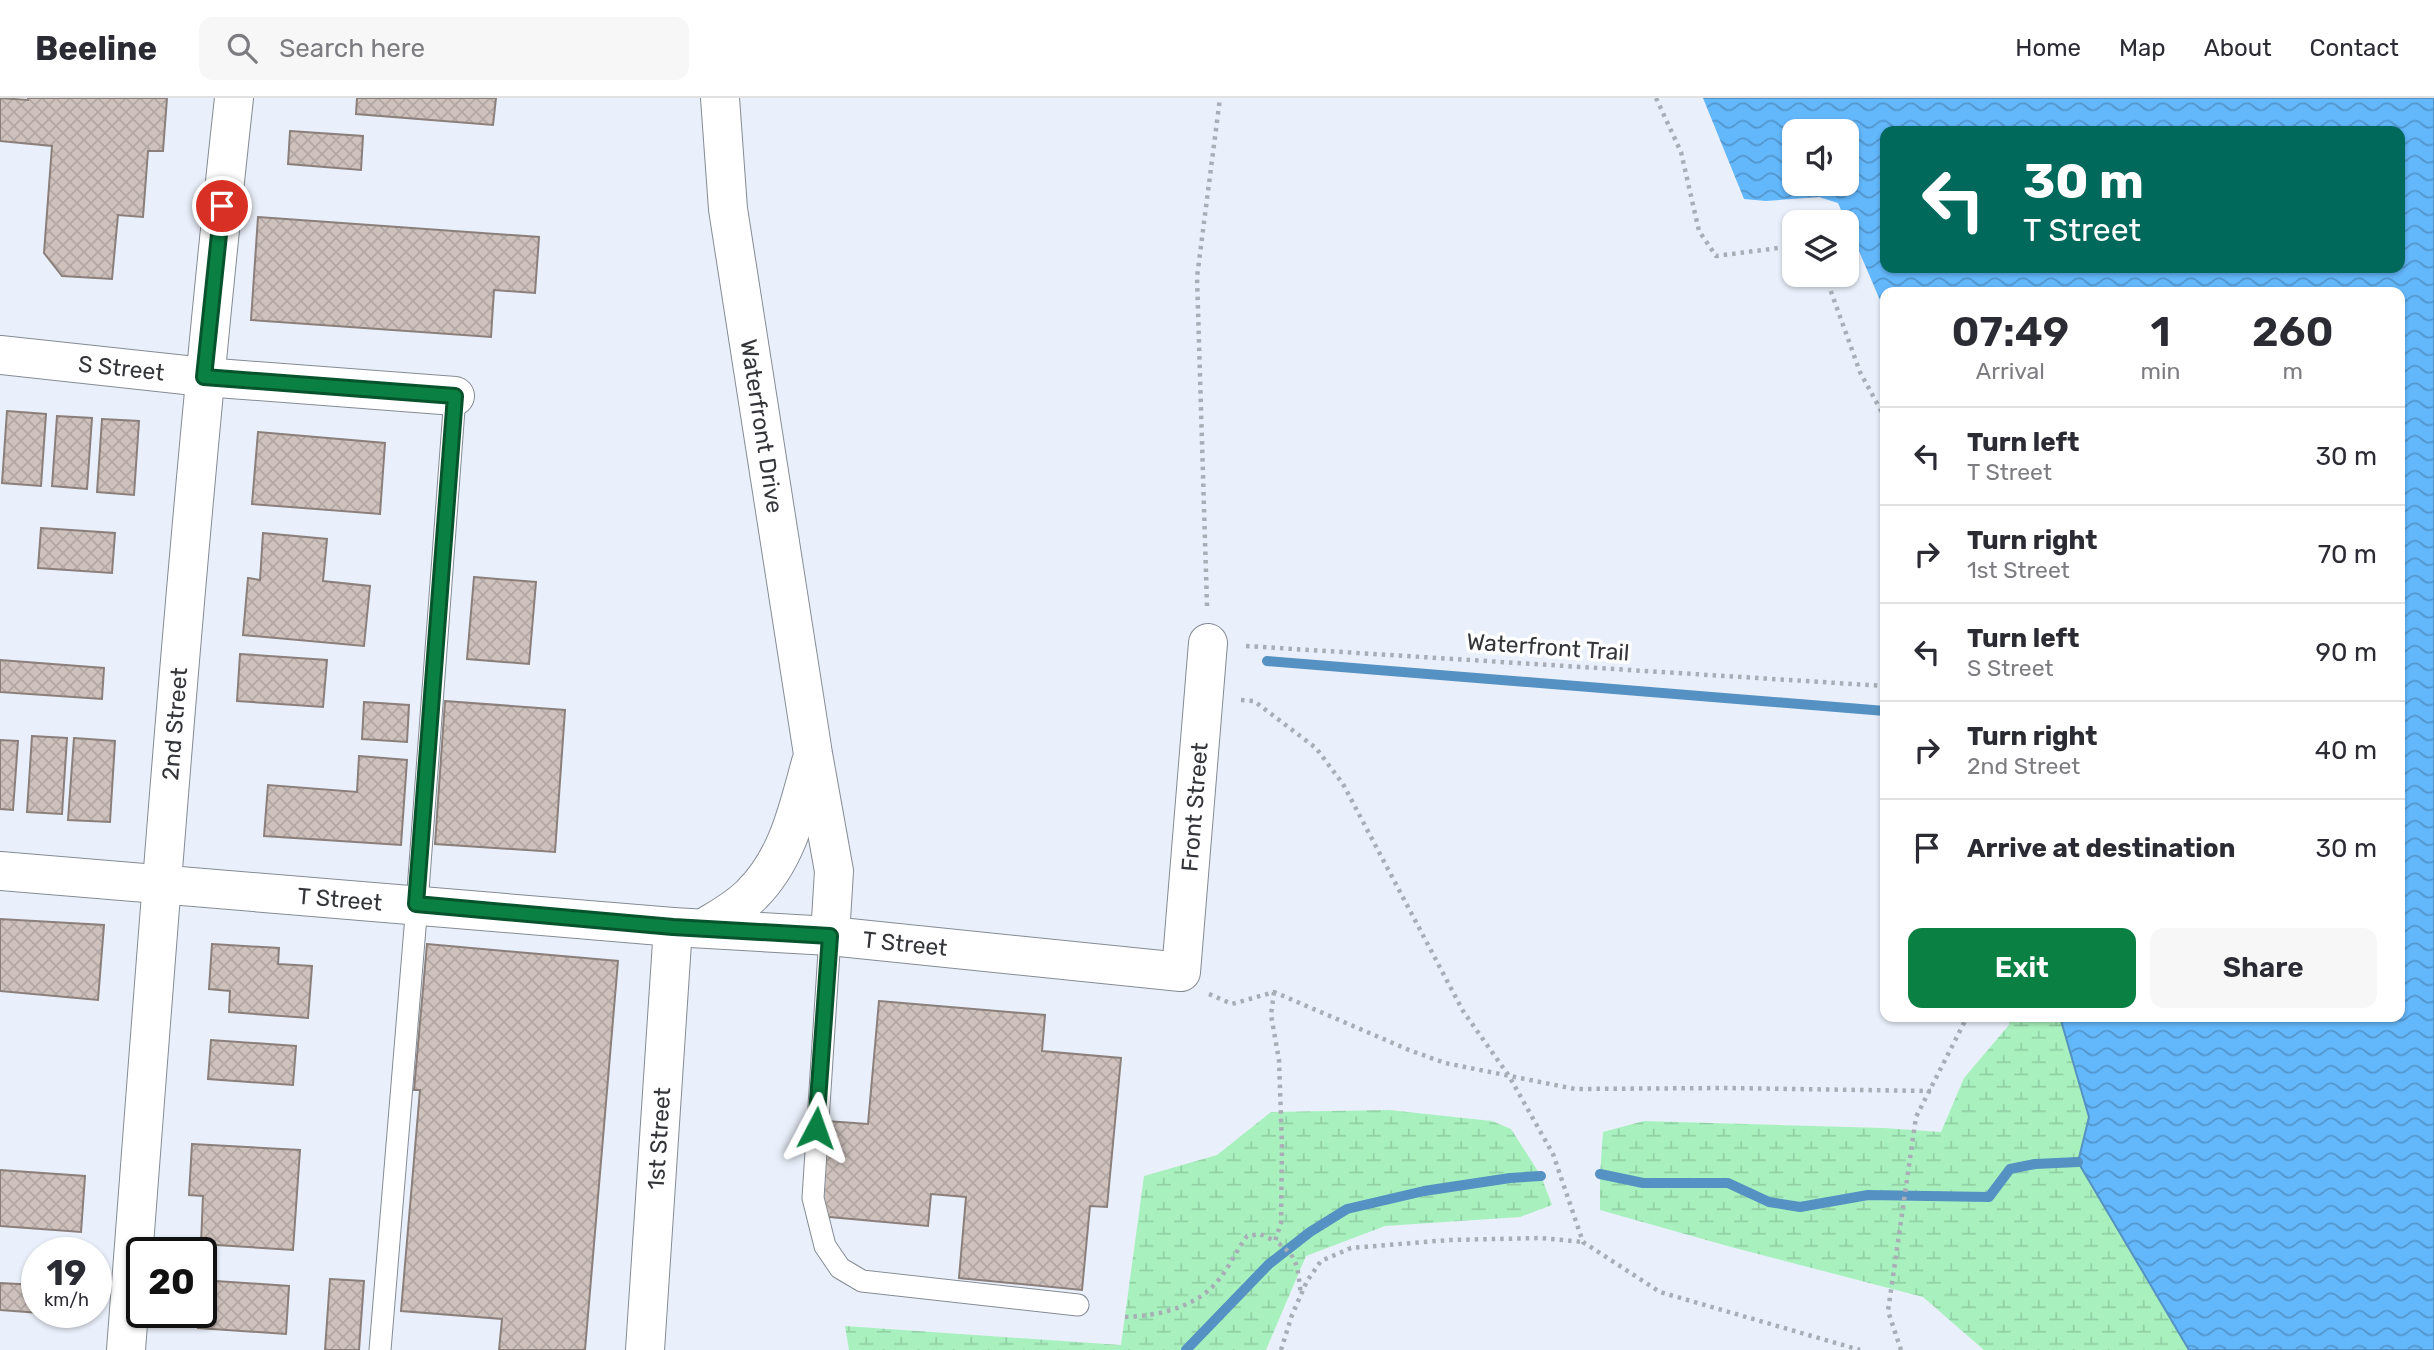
<!DOCTYPE html>
<style>
:root{--surface:#fff;--page:#f7f7f7;--text:#2b2b33;--muted:#7c7c81;--line:#e1e1e2;--accent:#0b8043}
body{margin:0;font-family:Rubik,sans-serif;background:var(--page);color:var(--text);height:100vh;display:flex;flex-direction:column;font-size:26px;white-space:nowrap}
*{box-sizing:border-box;margin:0}
p{font-size:23px;color:var(--muted)}
.icon{flex:none;width:38px;height:38px;fill:none;stroke:currentColor;stroke-width:2;stroke-linecap:round;stroke-linejoin:round}
.map{position:relative;flex:1;overflow:hidden}
.sheet{position:absolute;left:1880px;top:189px;width:525px;height:735px;display:flex;flex-direction:column;background:var(--surface);border-radius:14px;box-shadow:0 2px 5px #0004}
.sheet>*{flex:none}
.banner{position:absolute;left:1880px;top:28px;width:525px;height:147px;border-radius:14px;box-shadow:0 2px 5px #0004;background:#00695c;color:#fff;overflow:hidden}
.controls{position:absolute;left:1782px;top:21px;display:grid;gap:14px}
.controls a{display:grid;place-items:center;width:77px;height:77px;border-radius:14px;background:var(--surface);box-shadow:0 2px 5px #0004;font-size:35px}
.speed{position:absolute;left:21px;top:1139px;display:flex;gap:14px;font-size:35px;font-weight:700;text-align:center}
.speed>*{display:grid;place-content:center;width:91px;height:91px;border-radius:50%;background:var(--surface);box-shadow:0 2px 5px #0004;line-height:1}
.speed small{font-size:18px;font-weight:400}
.speed .limit{border:4px solid #111;border-radius:10px;background:#fff;color:#111}
.pin{position:absolute;display:grid;place-items:center;width:60px;height:60px;color:#fff;margin:-30px;border:4px solid #fff;border-radius:50%;box-shadow:0 2px 7px #0007}
.me{position:absolute;width:77px;margin:-38px;rotate:4deg;stroke-linejoin:round;filter:drop-shadow(0 0 5px #0008)}
.turn{display:flex;align-items:center;gap:24px;height:147px;padding:0 28px;font-size:32px}
.turn .icon{width:91px;height:91px;stroke-width:2.5}
.turn b{display:block;font-size:49px;line-height:60px}
.eta{display:flex;justify-content:space-evenly;align-items:center;height:119px;text-align:center}
.eta b{font-size:42px;font-weight:600;line-height:49px}
.button{display:flex;gap:14px;margin-top:auto;padding:14px 28px}
.button a{flex:1;height:80px;border-radius:14px;background:var(--accent);color:#fff;font-size:28px;font-weight:600;line-height:80px;text-align:center}
.button a+a{background:var(--page);color:var(--text)}
ul{padding:0;list-style:none}
li{display:flex;align-items:center;gap:21px;height:98px;padding:0 28px;border-top:2px solid var(--line)}
li div{flex:1}
li b{display:block;font-size:26px}
li em{font-style:normal}
header{display:flex;align-items:center;gap:42px;box-sizing:border-box;height:98px;padding:0 35px;background:var(--surface);border-bottom:2px solid var(--line)}
header strong{font-size:33px}
nav{display:flex;gap:38px;margin-inline-start:auto;font-size:24px}
.search{width:490px;height:63px;background:var(--page);display:flex;align-items:center;gap:18px;box-sizing:border-box;padding:0 24px;border-radius:14px;color:var(--muted);font-size:26px}
.map>svg:first-child{display:block}
</style>
<header>
<strong>Beeline</strong>
<div class="search"><svg class="icon" aria-label="search" viewBox="0 0 24 24"><circle cx="10" cy="10" r="6"/><path d="M15 15l6 6"/></svg>Search here</div>
<nav><a>Home</a><a>Map</a><a>About</a><a>Contact</a></nav>
</header>
<div class="map">
<svg width="2434" height="1252" viewBox="0 0 2434 1252">
<defs>
<pattern id="wetland-marsh" width="20" height="14" patternUnits="userSpaceOnUse" patternTransform="scale(1.75)"><rect width="20" height="14" fill="#a8f1be"/><path d="M1 5h8M5 5V1M11 12h8M15 12V8" fill="none" stroke="#91cfa4"/></pattern>
<pattern id="water-waves" width="16" height="10" patternUnits="userSpaceOnUse" patternTransform="scale(1.75)"><rect width="16" height="10" fill="#63b8fc"/><path d="M0 5q4-4 8 0t8 0" fill="none" stroke="#5296cd"/></pattern>
<pattern id="building-cross-hatch" width="8" height="8" patternUnits="userSpaceOnUse" patternTransform="scale(1.75)"><rect width="8" height="8" fill="#cfc2bd"/><path d="M0 0l8 8M0 8l8-8" fill="none" stroke="#b2a7a3"/></pattern>
</defs>
<rect width="100%" height="100%" fill="#eaf0fb"/>
<path fill="url(#wetland-marsh)" d="M2010 919H2160L2322 1252H1984L1923 1199 1731 1149 1600 1112V1076L1603 1034 1644 1023 1884 1030 1941 1034 1964 980 2009 927Z
M1389 1012 1492 1023 1511 1031 1541 1078 1552 1107 1520 1119 1385 1128 1306 1158 1266 1252H849L845 1228 1121 1247 1144 1078 1217 1057 1271 1014Z"/>
<path fill="url(#water-waves)" stroke="#5591c2" stroke-width="2" fill-rule="evenodd" d="M1692 0H2434V1252H2189L2078 1064 2089 1019 2060 919H2399V194H1885V247L1846 124 1821 105 1738 108ZM1794 33H1846V86H1794ZM1885 33H2399V170H1885Z"/>
<path fill="#eaf0fb" d="M1689 0H1703L1744 101 1766 103 1819 99 1838 105 1865 167 1885 214V250L1882 248 1846 169V124H1826L1819 108 1736 111Z"/>
<g fill="none" stroke-linecap="round" stroke-linejoin="round">
<path stroke="#5591c2" stroke-width="10" d="M1267 563 1885 613
M1600 1076 1643 1085H1728L1769 1104 1800 1109 1868 1097 1989 1099 2010 1071 2035 1066 2078 1064
M1186 1252 1269 1166 1310 1134 1347 1111 1424 1093 1510 1080 1541 1078"/>
</g>
<path fill="url(#building-cross-hatch)" stroke="#8a7f7a" stroke-width="2" d="M0 0 28 2V0H167L163 53H148L143 119 118 117 112 181 62 178 44 155 52 48 0 43Z
M357 0H496L493 27 356 16Z
M290 33 363 38 361 72 288 66Z
M258 119 539 139 535 195 494 192 491 239 251 222Z
M7 313 46 316 41 388 2 385Z
M57 318 92 320 87 391 52 388Z
M102 321 139 323 134 397 97 394Z
M258 334 385 345 380 416 252 406Z
M41 430 115 435 112 475 38 470Z
M263 435 327 441 323 483 370 488 364 548 243 537 248 480 260 482Z
M474 479 536 484 529 566 467 561Z
M240 556 327 562 323 609 237 603Z
M0 562 104 570 102 601 0 594Z
M445 603 565 612 555 754 435 746Z
M364 604 409 607 407 644 362 641Z
M32 638 67 640 62 716 27 714Z
M74 640 115 643 110 724 68 722Z
M0 642 18 643 13 712 0 711Z
M359 658 407 662 401 747 264 738 268 687 357 694Z
M0 821 104 827 98 902 0 893Z
M212 846 279 850 278 866 312 868 308 920 229 914 230 893 209 891Z
M427 846 618 863 585 1252H499L502 1221 401 1213 420 992H414Z
M879 903 1045 917 1042 953 1121 960 1107 1109 1090 1108 1082 1192 959 1180 966 1099 931 1096 928 1128 819 1118 827 1023 868 1026Z
M211 942 296 948 293 987 208 981Z
M192 1046 300 1052 293 1152 201 1146 203 1098 189 1097Z
M0 1072 85 1078 81 1134 0 1128Z
M330 1181 364 1183 359 1252H325Z
M201 1182 289 1188 286 1236 198 1230 199 1214H201Z
M0 1185 37 1187V1214L54 1216 0 1212Z"/>
<g fill="none" stroke-linecap="round" stroke-linejoin="round">
<g stroke="#858b94" stroke-width="23">
<path id="service" d="M830 838 813 1100 825 1148 840 1170 862 1183 1078 1207
M380 1252 417 806 455 298"/>
</g>
<g stroke="#858b94" stroke-width="40">
<g id="minor">
<path id="s1" d="M0 257 204 279 455 298"/>
<path id="s2" d="M0 773 673 829 830 838 1181 874 1208 545"/>
<path id="s3" d="M126 1252C158 834 188 416 234 0"/>
<path id="s4" d="M645 1252 673 829"/>
</g>
</g>
<g stroke="#858b94" stroke-width="40">
<g id="tertiary">
<path id="s5" d="M720 0 728 111 813 656 834 773 830 838"/>
<path d="M704 830C720 820 739 810 752 796 788 760 798 711 811 664"/>
</g>
</g>
<path stroke="#a9adb6" stroke-width="4.5" stroke-dasharray="3.5 5" stroke-linecap="butt" d="M1656 0 1681 54 1699 133 1716 158 1794 148
M1825 177 1860 274 1885 320
M1207 508 1197 179 1220 0
M1246 548 1885 588
M1241 602 1254 603 1316 650 1343 686 1463 913 1509 978 1553 1056 1583 1144 1660 1194 1860 1252
M1274 894 1271 917 1279 962 1282 1048 1281 1125 1275 1143C1300 1159 1297 1170 1301 1197
M1209 896 1232 906 1274 894 1409 952 1445 965 1575 991 1726 990 1931 993
M1125 1219C1157 1218 1194 1210 1216 1185 1228 1172 1236 1153 1247 1138L1260 1136 1275 1143
M1281 1252 1292 1217 1307 1183 1321 1163 1351 1150 1449 1142 1541 1140 1583 1144
M1901 1252 1888 1213 1916 1019 1967 919"/>
<use href="#service" stroke="#fff" stroke-width="21"/>
<use href="#minor" stroke="#fff" stroke-width="38"/>
<use href="#tertiary" stroke="#fff" stroke-width="38"/>
</g>
<g fill="none" stroke-linecap="round" stroke-linejoin="round">
<g stroke="#07532c" stroke-width="18">
<path id="route" d="M222 108 204 279 455 298 416 806 673 829 830 838 816 1030"/>
</g>
<use href="#route" stroke="#0b8043" stroke-width="12"/>
</g>
<g text-anchor="middle" stroke-width="7" stroke-linejoin="round" paint-order="stroke">
<g font-size="23" fill="#333539" stroke="#fff">
<text dy="8" stroke="none"><textPath href="#s1" startOffset="122">S Street</textPath></text>
<text dy="8" stroke="none"><textPath href="#s5" startOffset="331">Waterfront Drive</textPath></text>
<text transform="translate(1548 549) rotate(4)" y="8">Waterfront Trail</text>
<text dy="8" stroke="none"><textPath href="#s3" startOffset="628">2nd Street</textPath></text>
<text dy="8" stroke="none"><textPath href="#s2" startOffset="1351">Front Street</textPath></text>
<text dy="8" stroke="none"><textPath href="#s2" startOffset="341">T Street</textPath></text>
<text dy="8" stroke="none"><textPath href="#s2" startOffset="908">T Street</textPath></text>
<text dy="8" stroke="none"><textPath href="#s4" startOffset="212">1st Street</textPath></text>
</g>
</g>
</svg>
<div class="controls">
<a><svg class="icon" aria-label="sound" viewBox="0 0 24 24"><path d="M4 9h4l5-4v14l-5-4H4zM17 9q2 3 0 6"/></svg></a>
<a><svg class="icon" aria-label="layers" viewBox="0 0 24 24"><path d="M12 4l9 5-9 5-9-5zM3 14l9 5 9-5"/></svg></a>
</div>
<div class="speed"><div>19<small>km/h</small></div><div class="limit">20</div></div>
<div class="pin" style="left:222px;top:108px;background:#d93025"><svg class="icon" aria-label="arrive" viewBox="0 0 24 24"><path d="M6 21V4h12l-3 4 3 4H6"/></svg></div>
<svg class="me" style="left:816px;top:1030px" viewBox="-20 -20 40 40"><path d="M0-17L14 15 0 8-14 15z" fill="#0b8043" stroke="#fff" stroke-width="4"/></svg>
<div class="banner">
<div class="turn"><svg class="icon" aria-label="left" viewBox="0 0 24 24"><path d="M17 20v-9H6M10 6l-5 5 5 5"/></svg><div><b>30 m</b>T Street</div></div>
</div>
<section class="sheet">
<div class="eta">
<div><b>07:49</b><p>Arrival</p></div>
<div><b>1</b><p>min</p></div>
<div><b>260</b><p>m</p></div>
</div>
<ul>
<li><svg class="icon" aria-label="left" viewBox="0 0 24 24"><path d="M17 20v-9H6M10 6l-5 5 5 5"/></svg><div><b>Turn left</b><p>T Street</p></div><em>30 m</em></li>
<li><svg class="icon" aria-label="right" viewBox="0 0 24 24"><path d="M7 20v-9h11M14 6l5 5-5 5"/></svg><div><b>Turn right</b><p>1st Street</p></div><em>70 m</em></li>
<li><svg class="icon" aria-label="left" viewBox="0 0 24 24"><path d="M17 20v-9H6M10 6l-5 5 5 5"/></svg><div><b>Turn left</b><p>S Street</p></div><em>90 m</em></li>
<li><svg class="icon" aria-label="right" viewBox="0 0 24 24"><path d="M7 20v-9h11M14 6l5 5-5 5"/></svg><div><b>Turn right</b><p>2nd Street</p></div><em>40 m</em></li>
<li><svg class="icon" aria-label="arrive" viewBox="0 0 24 24"><path d="M6 21V4h12l-3 4 3 4H6"/></svg><div><b>Arrive at destination</b></div><em>30 m</em></li>
</ul>
<div class="button"><a>Exit</a><a>Share</a></div>
</section>
</div>
